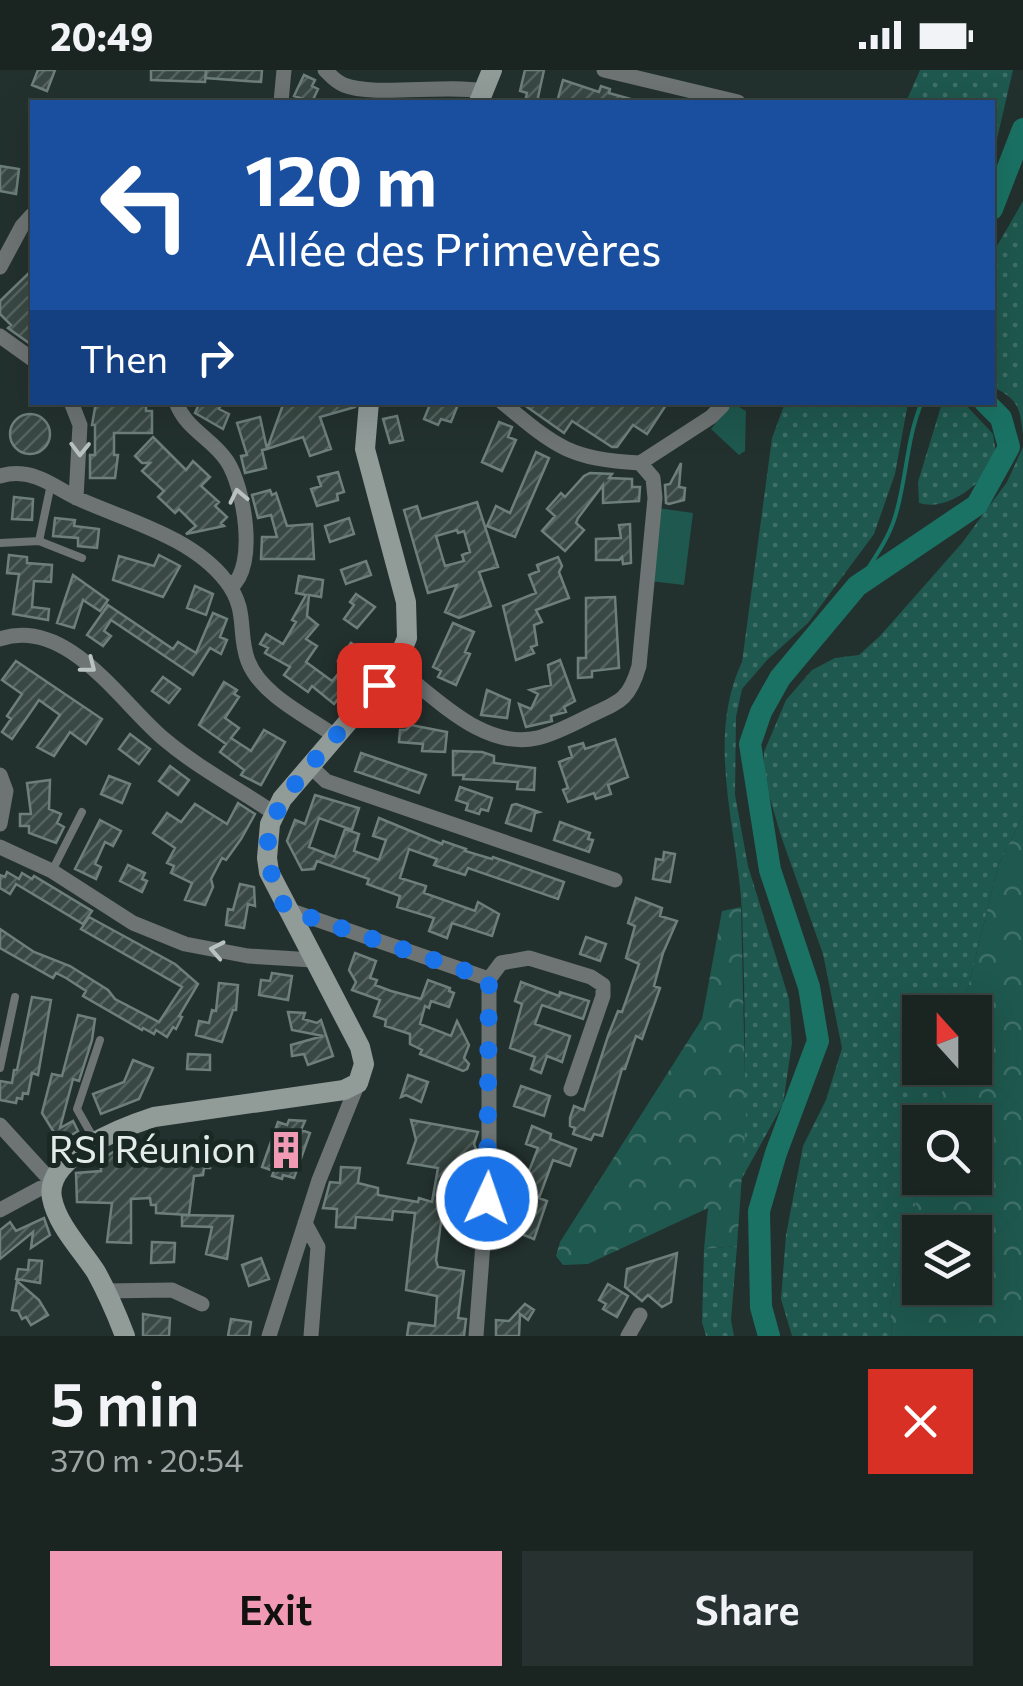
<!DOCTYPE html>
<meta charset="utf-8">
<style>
:root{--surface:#1a2522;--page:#27312f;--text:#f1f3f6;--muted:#9fa5a5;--line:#384240;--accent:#f09ab6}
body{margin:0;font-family:Commissioner,sans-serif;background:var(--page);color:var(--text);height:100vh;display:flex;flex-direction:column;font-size:38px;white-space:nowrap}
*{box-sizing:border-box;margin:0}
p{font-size:32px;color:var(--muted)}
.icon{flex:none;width:55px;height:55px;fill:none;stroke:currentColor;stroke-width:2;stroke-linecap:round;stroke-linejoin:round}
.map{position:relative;height:1266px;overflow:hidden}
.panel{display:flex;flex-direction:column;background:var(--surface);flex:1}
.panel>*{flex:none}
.hud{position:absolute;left:30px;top:30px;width:965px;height:305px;border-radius:0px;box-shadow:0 10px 40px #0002,0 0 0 2px var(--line);background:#1a4fa0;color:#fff;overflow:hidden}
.needle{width:65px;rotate:339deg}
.buttons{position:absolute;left:902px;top:925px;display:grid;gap:20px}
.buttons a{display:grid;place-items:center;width:90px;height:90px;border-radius:0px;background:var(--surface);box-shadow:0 10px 40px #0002,0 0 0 2px var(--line);font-size:50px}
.pin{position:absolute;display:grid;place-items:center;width:85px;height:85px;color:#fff;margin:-42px;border-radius:20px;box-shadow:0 5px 15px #0006}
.me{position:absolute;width:110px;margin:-55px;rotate:3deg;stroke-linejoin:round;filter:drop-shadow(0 0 8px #0008)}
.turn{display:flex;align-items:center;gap:35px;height:210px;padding:0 50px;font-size:45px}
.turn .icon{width:130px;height:130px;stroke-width:2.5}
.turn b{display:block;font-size:70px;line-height:85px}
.then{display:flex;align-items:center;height:95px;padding:0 50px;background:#0003;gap:20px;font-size:38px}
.round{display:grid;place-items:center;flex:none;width:105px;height:105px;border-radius:0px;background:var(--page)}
.overview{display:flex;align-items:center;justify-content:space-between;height:170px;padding:0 50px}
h1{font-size:60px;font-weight:600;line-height:75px}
.cta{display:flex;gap:20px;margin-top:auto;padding:20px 50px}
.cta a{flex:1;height:115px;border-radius:0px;background:var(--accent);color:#111;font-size:40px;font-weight:600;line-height:115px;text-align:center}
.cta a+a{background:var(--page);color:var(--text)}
.status{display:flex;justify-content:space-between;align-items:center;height:70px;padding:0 50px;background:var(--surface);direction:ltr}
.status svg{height:28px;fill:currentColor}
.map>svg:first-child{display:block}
</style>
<div class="status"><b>20:49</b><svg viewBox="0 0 49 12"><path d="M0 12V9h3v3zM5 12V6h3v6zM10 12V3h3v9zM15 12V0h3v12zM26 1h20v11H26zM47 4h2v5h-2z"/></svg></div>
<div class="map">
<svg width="1023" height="1266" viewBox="0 0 1023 1266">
<defs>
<pattern id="grass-dots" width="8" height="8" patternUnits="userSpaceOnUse" patternTransform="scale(2.5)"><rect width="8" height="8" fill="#1e584e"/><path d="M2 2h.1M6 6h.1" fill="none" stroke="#3f7068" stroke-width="1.8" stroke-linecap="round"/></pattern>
<pattern id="forest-crowns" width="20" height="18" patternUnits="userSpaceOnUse" patternTransform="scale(2.5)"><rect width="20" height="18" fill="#1e584e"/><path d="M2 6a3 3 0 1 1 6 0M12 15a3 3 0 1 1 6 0" fill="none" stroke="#3f7068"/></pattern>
<pattern id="building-hatch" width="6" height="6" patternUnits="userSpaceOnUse" patternTransform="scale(2.5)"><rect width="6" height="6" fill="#394844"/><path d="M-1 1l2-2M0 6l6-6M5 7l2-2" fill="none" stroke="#56635f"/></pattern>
</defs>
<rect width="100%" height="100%" fill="#23312e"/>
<path fill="url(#grass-dots)" d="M920 0H1013L993 86 992 32H906Z
M1023 131V364C1019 335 1019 331 992 316L993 183Z
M785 333H908L895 404 874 464 808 553 767 590 742 619 736 647 735 725 748 796 789 929 792 973 783 1034 741 1110C747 1021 745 931 742 842 738 760 705 670 742 592L772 368Z
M942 333H964L993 364 997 390C981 413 949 442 919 433L918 412Z
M1023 377V746L998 796 962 942H920V998H948L935 1052H920L922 1108 890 1235 892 1266H792L781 1229 786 1165 803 1076 826 1030 842 978 823 884 781 766 764 708V682L786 630 812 600 835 588 859 585 880 566 962 473 1007 412Z
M737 1176 731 1250 734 1266H706L702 1252 704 1179Z"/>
<path fill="url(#forest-crowns)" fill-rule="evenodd" d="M1023 746V1266H892L890 1235 922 1108H975V1052H935L948 998H975V942H962L998 796ZM920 1162H975V1218H920Z
M741 837 746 1048 737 1176 704 1179 708 1138 588 1194 563 1195 556 1186 560 1172 702 949 722 841Z"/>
<path fill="#1e584e" d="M732 333 746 341 745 381 739 385 711 359Z
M658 438 693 443 684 515 649 511Z"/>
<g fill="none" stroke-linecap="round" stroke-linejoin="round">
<path stroke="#1a7264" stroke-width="4" d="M857 516C870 494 888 471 895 447 907 409 906 369 922 332"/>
<path stroke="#1a7264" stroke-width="22" d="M992 139 1023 59
M769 1266 761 1237 759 1141 776 1083 818 971 809 917 770 800 750 674 761 642 780 608 857 516 977 435 1009 377 1001 348 985 332"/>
</g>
<path fill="url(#building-hatch)" stroke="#6e7f7b" stroke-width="2.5" fill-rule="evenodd" d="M38 0H55L47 21 32 15Z
M151 0H206L205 12 151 10Z
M206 0H262L261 12 206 8Z
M525 0H544L537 32H525L527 23 520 21Z
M304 5 315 10 312 16 318 19 312 32 294 26Z
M563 10 599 22 601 16 610 19 609 23 631 29 630 32H557Z
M0 96 19 99 16 124 0 121Z
M32 200V234L29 238 32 242V269L29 273 8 258 11 255 0 244V231Z
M96 332H146V341H152V363H114V385H118L115 408H90V385H95V355H92Z
M200 332H222L219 339 229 344 223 359 195 343Z
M284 332H355V337L320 347 331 379 310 386 303 367 267 379Z
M431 332H459L451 352 441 349 438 355 424 349Z
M520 332H668L647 364 633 355 617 377H612L572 351 564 363Z
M10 364a20 20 0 1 1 40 0a20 20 0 1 1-40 0Z
M397 346 403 370 390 373 383 349Z
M260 347 267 379 262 380 266 398 245 403 241 386 247 385 237 353Z
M499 352 512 357 508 367 516 370 502 401 482 392Z
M153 367 186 400 193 391 210 407 201 416 219 432 215 436 227 447 221 453 224 456 186 464 196 456 179 439 175 443 158 427 164 421 142 401 150 393H142L135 386Z
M536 382 549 388 515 467 487 456 496 436 510 443Z
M681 393 679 417 685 418 684 430 669 434 666 433 665 415 670 414Z
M338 402 344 422 337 424 338 430 317 436 311 419 321 416 318 407Z
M590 403 612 404 609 408 632 409V417H640L639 431 603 433V415L578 448 576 453 584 460 565 481 542 461 555 446 547 439 561 423 565 427 584 406Z
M270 420 272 425 276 423 287 456 312 454 314 489H261L262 467H277L271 445 258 448 252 425Z
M14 427 33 429 32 450 12 449Z
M477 432 498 497 479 502 491 536 459 548 445 542 457 515 428 523 404 440 417 436 421 449ZM457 460 458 463 464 461 470 482 462 485 464 491 445 496 436 466Z
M55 448 75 450 74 456 99 459 97 478 78 476V468L53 466Z
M349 448 354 464 330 472 325 456Z
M630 454 631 493 623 494 622 487 619 490H596V469L621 468 619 455Z
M9 485 27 487V493L52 495 51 512 34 511 32 537 49 539 48 550 13 544 19 504 7 503Z
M159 485 180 496 163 527 113 510 119 486 154 496Z
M558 487 562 496 559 502 569 528 536 540 542 552 534 555 537 575 531 577 534 583 516 590 503 536 536 523 529 505 539 501 537 495Z
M366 491 371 505 346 514 341 500Z
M73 505 108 530 100 541 83 530 74 558 57 553Z
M299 506 323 510 321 527 309 525 307 546 318 555 306 569 317 576 306 592 332 611 345 596 338 591 351 573 372 587 334 634 312 616 308 622 284 605 290 597 265 583 268 578 260 574 266 564 283 574 296 552 292 550 306 525 296 523Z
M195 516 213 524 206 545 187 538Z
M356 524 375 537 357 558 344 549 354 535 350 532Z
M615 527 619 598 592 601V607L578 608V588H586V528Z
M108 535 173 579 178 572 196 583 213 543 227 549 220 567 227 570 221 584 210 578 193 605 111 550 104 561 111 566 103 576 87 565Z
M453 553 474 562 465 582 470 584 456 615 438 607 441 601 433 597Z
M560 590 575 631 564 637 566 642 551 646 552 651 526 657 519 634 531 639 538 624 530 620 551 615 548 595Z
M16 591 102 649 86 674 70 662 54 686 37 677 60 645 39 630 12 669 2 662 11 649 7 646 22 624 2 610Z
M163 607 180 619 169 633 152 621Z
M224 612 237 620 234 624 239 627 225 648 239 658 231 668 251 681 264 660 285 672 261 715 241 705 244 700 220 682 226 674 199 655Z
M487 620 510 630 507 648 481 645Z
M411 655 447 662 445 682 422 681 423 674 399 672 400 660H406Z
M130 664 150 679 139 694 119 679Z
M615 669 628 707 608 715 611 724 596 729 594 723 568 732 563 720 568 718 559 692 572 687 569 677 583 673 585 679Z
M453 681 482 682 494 686V693L535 698 534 720 517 719 518 712 463 709 464 705H453Z
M361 683 426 705 419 723 355 701Z
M170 696 189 710 178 725 159 711Z
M109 706 130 714 122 733 101 724Z
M50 710 49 739 61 744 57 753 64 757 56 773 29 763V756H20V744H31L27 713Z
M460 717 492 728 488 741 481 739 479 744 466 740 468 734 456 730Z
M315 725 359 738 352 760 319 748 309 777 335 787 345 759 359 764 354 781 379 790 386 770 373 766 379 748 442 774 443 771 466 779 465 781 492 789 493 787 564 812 558 829 468 798 465 805 443 798 434 795 437 789 409 779 400 808 426 816 424 823 475 841 478 832 499 844 492 866 452 853 447 868 429 861 434 848 397 837 400 826 367 814 369 809 317 791 314 799 302 800 287 771 295 750 305 754Z
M238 733 255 744 241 769 226 790 222 788 211 809 213 817 205 835 185 830 192 813 171 803 174 796 167 793 175 778 153 763 167 743 181 752 195 734 227 754Z
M516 734 539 742 535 743 531 761 506 753 512 735Z
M100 750 121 761 113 776 105 772 95 794 101 797 96 809 75 799Z
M560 752 590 763 588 769 593 770 589 782 554 770Z
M664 782 675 784 670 812 653 809 656 789 663 790Z
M128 795 145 803 142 809 147 811 142 822 120 811Z
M7 802 19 809 22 803 32 809 34 806 92 841 83 854 16 814 10 824 0 818V805L5 807Z
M240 814 254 817 255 836 248 834 244 858 226 855 228 839 233 840Z
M636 828 662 838 660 846 677 851 663 883 654 916 660 918 642 969 636 966 625 999H622L602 1066 594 1064 591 1070 573 1064 575 1058 570 1056V1048L574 1036 584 1040 608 966 618 941 622 942 639 894 626 888 635 856 628 853Z
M89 847 175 894 198 914 179 946 182 947 176 959 173 957 167 967 156 960 154 964 143 958 142 960 83 926 86 921 66 908 56 903 53 908 0 878V859L34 882 70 896 108 920 115 929 159 952 182 917 81 859Z
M586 867 606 874 600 891 580 884Z
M355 883 376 891 370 908 377 910 375 915 391 921 421 929 428 910 450 918 449 921 454 923 449 937 431 931 429 938 425 936 420 954 451 966 457 951 469 975 464 988 469 994 467 999 463 1001 420 984 422 980 410 974V964L385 956 386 950 374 946 380 930 352 920 356 912 349 900Z
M272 903 292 906 288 930 259 925 261 910 270 911Z
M521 912 559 926 560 922 589 931 583 949 542 935 535 954 570 966 562 992 547 986 541 1003 531 999 535 987 510 978 522 934 515 931Z
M219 913 238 915 236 940H233L222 972 196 965 199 951 209 953 212 940 216 941Z
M32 927 51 930 38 1005 32 1003 28 1024 23 1023 22 1029 17 1028 16 1033 0 1030V1011L12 1013 14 1000H17Z
M288 942 305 943 303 949 317 953 321 950 333 986 308 995 304 984 292 986 291 975 323 966 292 960Z
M78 945 95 949 92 970 79 1011 73 1009 60 1058 73 1051 78 1061 60 1072 42 1043 52 1004 62 1006Z
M188 984 210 985V1000L187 999Z
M133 990 153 998 139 1029 101 1044 93 1024 124 1012Z
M408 1005 428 1012 421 1032 406 1025 401 1027Z
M521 1016 550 1026 544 1046 514 1036Z
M289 1050 305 1051 301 1060 310 1063 294 1108 283 1105 282 1109 272 1106 274 1101 262 1097 278 1052 287 1055Z
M411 1050 478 1062 474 1074 477 1082 471 1100V1128L466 1144 443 1137 436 1190 438 1197 464 1201 458 1248 466 1249 464 1266H407L409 1253 435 1256 437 1226 406 1220 415 1143 393 1141 392 1150 356 1147 355 1158 336 1157 337 1139 323 1138 330 1112 340 1113 341 1097 360 1098 358 1113 378 1118V1125L418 1132 419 1128 432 1132 438 1098 408 1093 416 1070Z
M532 1056 551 1064 550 1069 576 1079 570 1096 553 1090 539 1128 547 1131 534 1169 511 1160 525 1120 516 1117 523 1099 529 1101 538 1078 526 1074Z
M134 1076V1083L210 1080V1098H204L203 1105 194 1106 189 1145 156 1143V1135H151L150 1128 131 1129V1173L107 1172 112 1133 77 1132 76 1103 101 1101 100 1090 120 1078Z
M182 1145 233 1146 227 1189 206 1184 212 1157 182 1156Z
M44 1148 50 1165 31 1178 33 1162 0 1189V1160L10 1152 16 1161Z
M152 1172 175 1173 174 1192 151 1193Z
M677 1183 671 1232 662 1237 648 1225 642 1231 625 1217 627 1199Z
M261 1188 269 1209 249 1216 242 1195Z
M29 1190 42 1191 40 1213 16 1209 18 1199 28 1200Z
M17 1211 39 1230 48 1245 31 1255 26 1247 22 1249 18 1241 12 1240Z
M608 1214 628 1226 617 1247 603 1239 606 1234 599 1230Z
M525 1234 534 1240 528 1250 520 1244 519 1266H496V1250L509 1251Z
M143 1244 170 1248 169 1266H143Z
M231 1249 251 1252 249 1266H228Z"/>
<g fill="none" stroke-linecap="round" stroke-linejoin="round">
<path stroke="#6d7473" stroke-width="8" d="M39 471 51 414
M0 473 39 471 82 488
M52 801 82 742
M0 998 15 927
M94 1069 77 1039 100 970"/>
<path stroke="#6d7473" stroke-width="15" d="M325 0C331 6 336 12 344 15 373 27 445 14 483 21
M604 0 738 32
M281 32 284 0
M0 197 22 156 32 145
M0 266 32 289
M71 332 80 355 76 428
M176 332C186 360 212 368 227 391 244 417 258 496 231 517
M640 393 711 347 722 336
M0 406C7 404 16 403 23 404 43 406 61 421 79 429 128 451 192 467 226 511 249 541 237 562 248 591 261 625 307 646 335 666
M0 569C67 546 121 633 164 669 197 697 238 719 274 743
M395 597C435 626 482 680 537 668 554 664 571 655 587 647 619 632 629 631 639 596L655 428 653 408 640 393C569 389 556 377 502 332
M310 696 326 711 615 810
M0 705 6 721 0 754
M0 777 52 801 133 853 185 874 248 886 313 890
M286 839 489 909
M0 1055 52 1112 0 1140
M305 1153 318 1177 311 1266
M105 1221 172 1220 202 1234
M269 1266 319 1110 358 1013
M476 1266 489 1094V909L501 893 529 888 591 907 603 915V926L571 1019
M628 1266 640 1245"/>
<path stroke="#919c99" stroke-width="20" d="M479 32 492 0
M125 1266C117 1245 107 1222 96 1202 82 1180 57 1155 52 1128 44 1087 123 1057 154 1047L344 1020 358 1013 364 994 360 977 269 802 267 788 270 754 282 729 395 597 407 568 406 532 365 379 369 332"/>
</g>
<defs><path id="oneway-chevron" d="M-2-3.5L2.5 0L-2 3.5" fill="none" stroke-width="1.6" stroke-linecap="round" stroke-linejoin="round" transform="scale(2.5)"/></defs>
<g stroke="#bac2c0">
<use href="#oneway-chevron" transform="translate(80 379) rotate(91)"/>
<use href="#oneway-chevron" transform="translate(238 426) rotate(-102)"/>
<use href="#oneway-chevron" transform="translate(89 596) rotate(38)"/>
<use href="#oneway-chevron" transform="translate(217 880) rotate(-169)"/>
</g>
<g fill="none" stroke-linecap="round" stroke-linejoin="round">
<path stroke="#1a73e8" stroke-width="18" stroke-dasharray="0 32.4" d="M379 615C357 641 335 667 313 692 268 745 252 773 286 839L489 909 487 1129"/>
</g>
<defs>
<g id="building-bare" transform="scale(3)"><path d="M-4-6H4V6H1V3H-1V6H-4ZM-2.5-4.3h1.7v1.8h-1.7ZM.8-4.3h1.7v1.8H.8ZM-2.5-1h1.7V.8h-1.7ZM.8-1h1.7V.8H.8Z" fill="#f09ab6" stroke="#1a2824" stroke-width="2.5" paint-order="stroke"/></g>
</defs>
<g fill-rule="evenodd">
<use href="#building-bare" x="286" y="1080"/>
</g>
<g text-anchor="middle" stroke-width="10" stroke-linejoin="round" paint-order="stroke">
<g font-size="38" fill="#e3ecea" stroke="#1a2824" text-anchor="end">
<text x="256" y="1093">RSI Réunion</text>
</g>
</g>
</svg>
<div class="buttons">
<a><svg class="needle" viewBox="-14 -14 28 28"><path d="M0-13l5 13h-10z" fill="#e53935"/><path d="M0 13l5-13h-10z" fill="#9fa5a5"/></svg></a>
<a><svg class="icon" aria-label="search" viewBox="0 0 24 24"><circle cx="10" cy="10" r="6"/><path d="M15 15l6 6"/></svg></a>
<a><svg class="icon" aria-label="layers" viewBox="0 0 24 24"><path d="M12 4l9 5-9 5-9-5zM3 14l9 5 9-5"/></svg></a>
</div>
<div class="pin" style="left:379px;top:615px;background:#d93025"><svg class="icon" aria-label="arrive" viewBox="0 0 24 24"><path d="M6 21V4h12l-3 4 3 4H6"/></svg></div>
<svg class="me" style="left:487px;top:1129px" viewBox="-20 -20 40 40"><circle r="17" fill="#1a73e8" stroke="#fff" stroke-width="3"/><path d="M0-11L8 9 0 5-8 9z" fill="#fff"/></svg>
<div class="hud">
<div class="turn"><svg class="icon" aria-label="left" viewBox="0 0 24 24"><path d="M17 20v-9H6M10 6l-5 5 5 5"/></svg><div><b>120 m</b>Allée des Primevères</div></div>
<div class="then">Then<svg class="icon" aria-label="right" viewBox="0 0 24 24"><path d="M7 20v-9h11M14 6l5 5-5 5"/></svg></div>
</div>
</div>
<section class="panel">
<div class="overview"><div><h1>5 min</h1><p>370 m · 20:54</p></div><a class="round" style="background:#d93025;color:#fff"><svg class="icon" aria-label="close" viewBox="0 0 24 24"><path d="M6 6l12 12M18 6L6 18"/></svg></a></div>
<div class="cta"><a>Exit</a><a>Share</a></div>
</section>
